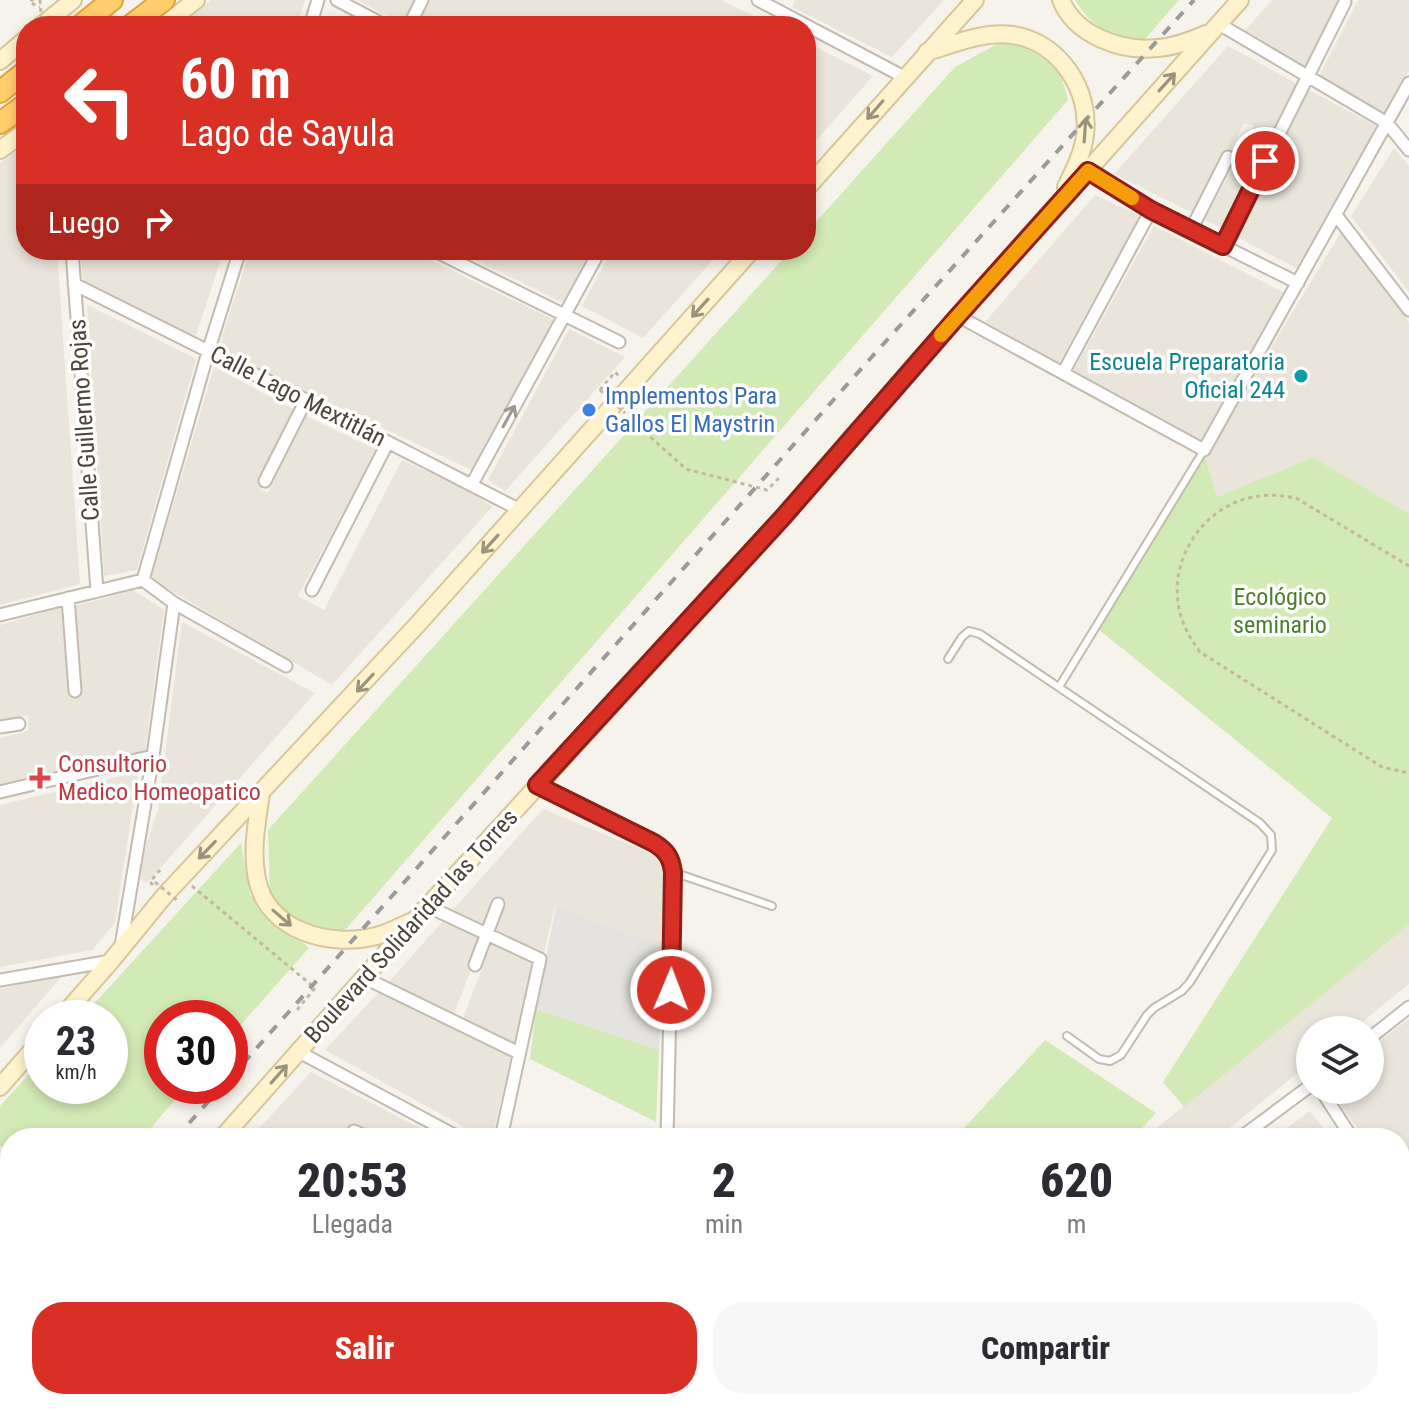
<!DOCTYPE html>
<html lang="es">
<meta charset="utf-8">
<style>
:root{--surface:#fff;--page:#f7f7f7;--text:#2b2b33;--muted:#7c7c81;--accent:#d93025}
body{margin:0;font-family:"Roboto Condensed",sans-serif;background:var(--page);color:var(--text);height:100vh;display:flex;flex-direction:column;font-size:30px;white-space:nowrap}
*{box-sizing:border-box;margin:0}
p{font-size:26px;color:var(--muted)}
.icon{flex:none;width:44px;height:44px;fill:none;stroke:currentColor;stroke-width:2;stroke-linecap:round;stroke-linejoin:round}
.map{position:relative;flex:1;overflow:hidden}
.drawer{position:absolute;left:0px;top:1128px;width:1410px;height:282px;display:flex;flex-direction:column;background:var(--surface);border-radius:32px 32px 0 0;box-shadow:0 4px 12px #0003}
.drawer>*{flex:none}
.guide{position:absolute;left:16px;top:16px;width:800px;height:244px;border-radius:32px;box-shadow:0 4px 12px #0003;background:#d93025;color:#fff;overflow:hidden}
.controls{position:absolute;left:1296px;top:1016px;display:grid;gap:16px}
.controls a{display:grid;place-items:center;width:88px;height:88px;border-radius:50%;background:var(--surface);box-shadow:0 4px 12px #0003;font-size:40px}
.speed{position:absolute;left:24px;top:1000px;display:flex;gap:16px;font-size:40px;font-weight:700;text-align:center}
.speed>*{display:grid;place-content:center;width:104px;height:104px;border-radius:50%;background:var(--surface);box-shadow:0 4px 12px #0003;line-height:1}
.speed small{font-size:20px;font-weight:400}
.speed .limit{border:12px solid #d22;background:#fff;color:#111}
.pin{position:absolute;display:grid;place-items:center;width:68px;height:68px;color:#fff;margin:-34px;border:4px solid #fff;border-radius:50%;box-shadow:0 2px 8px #0007}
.me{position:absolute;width:88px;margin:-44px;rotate:1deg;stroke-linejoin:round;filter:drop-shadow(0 0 6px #0008)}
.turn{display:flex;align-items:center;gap:28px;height:168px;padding:0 32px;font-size:36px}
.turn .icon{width:104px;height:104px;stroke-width:2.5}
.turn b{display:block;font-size:56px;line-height:68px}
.then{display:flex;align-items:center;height:76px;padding:0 32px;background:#0003;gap:16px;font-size:30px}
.eta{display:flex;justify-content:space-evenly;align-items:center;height:136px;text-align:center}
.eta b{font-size:48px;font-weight:800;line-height:56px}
.cta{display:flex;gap:16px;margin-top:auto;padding:16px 32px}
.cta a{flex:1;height:92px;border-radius:32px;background:var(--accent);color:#fff;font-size:32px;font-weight:800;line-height:92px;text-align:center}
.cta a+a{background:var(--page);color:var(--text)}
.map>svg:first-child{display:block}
</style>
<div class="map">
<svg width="1409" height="1409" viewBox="0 0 1409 1409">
<rect width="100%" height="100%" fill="#f6f3ec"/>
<path fill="#eae5da" d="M211 0H305L297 26H179Z
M357 0H416L404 25Z
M429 0H721L774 26H416Z
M795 0H944L892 57 792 7Z
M1272 0H1344L1308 72 1241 35Z
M1358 0H1409V71L1384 116 1317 80Z
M806 42 873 76 806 152Z
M1228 46 1301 86 1228 232 1205 220 1254 126 1244 123 1197 215 1114 174Z
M1309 90 1380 128 1300 270 1233 235Z
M26 144V250H57L80 584 0 605V163Z
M1394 148 1409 166V292L1351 216Z
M1095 195 1140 216 1059 363 985 322Z
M1154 226 1285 293 1200 443 1072 373Z
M1341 232 1409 322V514L1313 457 1217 497 1205 457Z
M81 250H224L195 338 83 283Z
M250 250H409L557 321 474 471 218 350Z
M454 250H594L564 303Z
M612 250H722L643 338 582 306Z
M87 305 196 359 137 570 104 576Z
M569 329 625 357 505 491 488 480Z
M214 367 297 411 260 490 268 493 306 416 377 450 298 596 324 610 402 460 474 493 492 507 332 685 151 579Z
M133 590 164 610 145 752 0 785V738L28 731V715L0 721V625L62 607 69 694 81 693 76 606Z
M182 622 315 693 147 883 136 877 158 809Z
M138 772 115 923 92 950 0 967V805Z
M543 809 655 855 663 869V947L555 906 543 957 491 934 504 903 498 900 484 930 449 914Z
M442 922 483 939 453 1016 386 985Z
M1409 925V984L1352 1030H1310V1063L1217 1138H1144Z
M492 942 535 961 518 1047 462 1021Z
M63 975 0 1048V989Z
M379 992 512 1053 492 1138H484L325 1050Z
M1409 1019V1197L1400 1185V1138H1365L1329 1090H1370V1048Z
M311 1072 440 1138H379L352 1126 349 1133 359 1138H250Z
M1310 1111 1331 1138H1274Z
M10 1394V1400H142L143 1409H0V1405Z
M165 1400H301L320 1409H165Z
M334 1400H430L428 1409H353Z
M453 1400H622L577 1409H451Z
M652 1400H734L741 1409H646Z
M1019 1400H1093L1082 1409H1008Z"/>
<path fill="#d2eab5" d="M1075 0H1179L1139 46C1111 34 1092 28 1075 0Z
M1012 36 1056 57 1068 100 339 937 300 926 270 900 268 830 791 250H806V233L955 67Z
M1205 457 1217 497 1313 457 1409 514V925L1184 1107 1163 1082 1332 818 1097 628Z
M241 843 250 895 309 948 230 1037V1018H162V1086H187L142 1138H10V1149L0 1146V1106L42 1060V1086H110V1018H81Z
M536 1009 659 1050 656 1122 530 1059Z
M1045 1040 1156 1113 1133 1138H955Z
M0 1174 10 1178V1283L0 1295Z"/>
<path fill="#e5e3e0" d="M556 906 663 947 659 1050 536 1009Z"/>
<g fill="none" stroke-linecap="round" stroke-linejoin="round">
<g stroke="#c2bbae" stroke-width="10">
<path id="lane" d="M948 659 962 637 969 631 980 634 1260 823 1271 835 1272 850 1190 982 1182 991 1154 1008 1147 1015 1121 1055 1110 1061 1099 1059 1067 1036
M1059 687 1204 450
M673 872 772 906"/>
</g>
<g stroke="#c2bbae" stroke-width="15">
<path id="street" d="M337 0 386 26
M758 0 904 77
M1219 24 1387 123 1409 150
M310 26 318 0
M409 26 422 0
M1088 171 1151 210 1298 283
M1336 215 1409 310
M1191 230 1228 157
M1223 246 1345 2
M72 250 97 591
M433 250 619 342
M74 284 306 400 520 510
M958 316 1204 450 1409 83
M1063 373 1151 210
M265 481 306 400
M472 484 600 250
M143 580 208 352 240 250
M312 590 388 442
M68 598 75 691
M0 615 143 580 174 603 286 666
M0 727 19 724
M537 785 654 843C666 851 671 858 673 872L667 1138
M0 792 153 756
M427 906 540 959 501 1138
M121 946 153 756 174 603
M475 965 498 904
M365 978 519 1053
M0 980 111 961
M1370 1038 1409 1007
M299 1052 460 1138
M1321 1090 1352 1138
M354 1131 369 1138
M1240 1138 1310 1086
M1400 1214 1409 1229
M1400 1275 1409 1268
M153 1400 154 1409
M316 1400 334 1409
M745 1400 751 1409
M1270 1400 1276 1409
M440 1409 442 1400
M625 1409 638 1406
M996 1409 1007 1400
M1096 1409 1107 1400
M1231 1409 1242 1400"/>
</g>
<g stroke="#d6c79b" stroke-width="20">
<path id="secondary" d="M1061 0C1075 35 1121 52 1157 48 1174 47 1190 41 1206 34
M41 26 73 0
M163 26 196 0
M927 52C954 44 984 31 1012 35 1059 41 1091 90 1085 135 1083 153 1074 170 1066 187
M0 61 26 39
M0 150 26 131
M806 189 975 0
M261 793C257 822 251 850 257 879 267 931 330 948 376 936 388 933 399 927 410 922
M61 1018 111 961 165 895 417 625 752 250
M0 1087 42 1039
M222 1138 415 920 784 516 958 316 1240 0
M0 1167 10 1170
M0 1377 10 1365"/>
</g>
<g stroke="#e0a43c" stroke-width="24">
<path id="highway" d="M80 26 112 0
M130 26 164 0
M0 92 26 71
M0 123 26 104"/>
</g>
<path stroke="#c4b79f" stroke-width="3" stroke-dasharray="4 4" stroke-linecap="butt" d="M34 0H30L31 3 40 7
M600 390 615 372 619 376
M628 411 637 413 640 419 638 426 686 469 767 490 779 478
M1409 566 1296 498C1284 496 1272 494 1259 496 1209 502 1171 552 1178 602 1180 621 1189 637 1200 652L1382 767 1409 773
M153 885 150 882 159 871 162 874 161 875
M192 886 315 988 297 1010"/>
<use href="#lane" stroke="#fff" stroke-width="6"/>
<use href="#street" stroke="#fff" stroke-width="11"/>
<use href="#secondary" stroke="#fff3cd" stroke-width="16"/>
<use href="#highway" stroke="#ffcf6e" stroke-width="20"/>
<path stroke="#9a9a9a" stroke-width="4" stroke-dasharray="10 10" stroke-linecap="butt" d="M230 1078 869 360 1194 0
M176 1138 222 1086
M0 1335 10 1324"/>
<path stroke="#c4b79f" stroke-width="3" stroke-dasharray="4 4" stroke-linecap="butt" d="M40 0 42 26
M600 390 625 413
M155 882 178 901"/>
</g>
<defs><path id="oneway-shaft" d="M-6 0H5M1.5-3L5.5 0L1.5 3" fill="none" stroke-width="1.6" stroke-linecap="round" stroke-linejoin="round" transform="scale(2)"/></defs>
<g stroke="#9c937c">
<use href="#oneway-shaft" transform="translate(1167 82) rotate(-48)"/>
<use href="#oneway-shaft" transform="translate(875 110) rotate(131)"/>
<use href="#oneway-shaft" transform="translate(1085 130) rotate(-86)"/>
<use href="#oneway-shaft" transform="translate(700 308) rotate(132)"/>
<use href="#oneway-shaft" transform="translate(490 544) rotate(132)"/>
<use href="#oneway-shaft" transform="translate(365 683) rotate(133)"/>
<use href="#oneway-shaft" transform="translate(207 850) rotate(134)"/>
<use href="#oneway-shaft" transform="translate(282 918) rotate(41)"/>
<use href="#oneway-shaft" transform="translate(279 1074) rotate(-49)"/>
</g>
<use stroke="#9c9892" href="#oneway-shaft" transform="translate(509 416) rotate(-61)"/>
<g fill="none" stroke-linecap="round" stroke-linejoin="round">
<g stroke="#8d1f18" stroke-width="20">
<path id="route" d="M671 990 673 872C671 858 667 851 654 843L537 785 784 516 958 316 1088 171 1151 210 1223 246 1265 161"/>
</g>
<use href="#route" stroke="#d93025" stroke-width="14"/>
<path stroke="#f59e0b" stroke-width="14" d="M941 335 1088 171 1132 198"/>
</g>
<circle fill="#0f9aa8" stroke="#fff" stroke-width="3" cx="1301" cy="376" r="8"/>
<circle fill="#3f7fe0" stroke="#fff" stroke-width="3" cx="589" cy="410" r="8"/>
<path fill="#e0444e" stroke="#fff" stroke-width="3" d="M36 766h8v8h8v8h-8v8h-8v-8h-8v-8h8z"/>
<g text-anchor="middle" stroke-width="7" stroke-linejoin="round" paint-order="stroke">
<g font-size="24" fill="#0d838f" stroke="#fff" text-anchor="end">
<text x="1285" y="370">Escuela Preparatoria<tspan x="1285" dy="28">Oficial 244</tspan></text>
</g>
<g font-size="24" fill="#4b4439" stroke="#fff">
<text transform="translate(298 396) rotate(27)" y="8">Calle Lago Mextitlán</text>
<text transform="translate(84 420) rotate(-94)" y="8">Calle Guillermo Rojas</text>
<text transform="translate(411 926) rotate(-48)" y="8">Boulevard Solidaridad las Torres</text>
</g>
<g font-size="24" fill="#366cbe" stroke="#fff" text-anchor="start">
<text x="605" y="404">Implementos Para<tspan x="605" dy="28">Gallos El Maystrin</tspan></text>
</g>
<g font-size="24" fill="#4a7f2a" stroke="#fff">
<text x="1280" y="605">Ecológico<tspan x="1280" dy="28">seminario</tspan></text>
</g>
<g font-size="24" fill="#be3a42" stroke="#fff" text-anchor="start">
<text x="58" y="772">Consultorio<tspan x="58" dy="28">Medico Homeopatico</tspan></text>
</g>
</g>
</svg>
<div class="controls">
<a><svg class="icon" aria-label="layers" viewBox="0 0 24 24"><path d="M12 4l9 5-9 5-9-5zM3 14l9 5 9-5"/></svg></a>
</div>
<div class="speed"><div>23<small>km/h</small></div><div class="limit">30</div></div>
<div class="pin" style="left:1265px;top:161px;background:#d93025"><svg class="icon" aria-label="arrive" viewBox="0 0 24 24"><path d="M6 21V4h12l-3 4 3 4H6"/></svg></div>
<svg class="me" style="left:671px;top:990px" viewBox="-20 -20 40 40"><circle r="17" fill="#d93025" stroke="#fff" stroke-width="3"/><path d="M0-11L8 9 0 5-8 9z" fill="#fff"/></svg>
<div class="guide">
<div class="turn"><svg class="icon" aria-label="left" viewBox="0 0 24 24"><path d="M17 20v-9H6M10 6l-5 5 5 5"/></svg><div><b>60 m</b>Lago de Sayula</div></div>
<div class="then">Luego<svg class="icon" aria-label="right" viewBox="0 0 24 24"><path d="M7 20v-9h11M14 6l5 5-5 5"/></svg></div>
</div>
<section class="drawer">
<div class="eta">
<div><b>20:53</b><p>Llegada</p></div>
<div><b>2</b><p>min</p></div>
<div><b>620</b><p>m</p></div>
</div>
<div class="cta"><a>Salir</a><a>Compartir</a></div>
</section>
</div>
